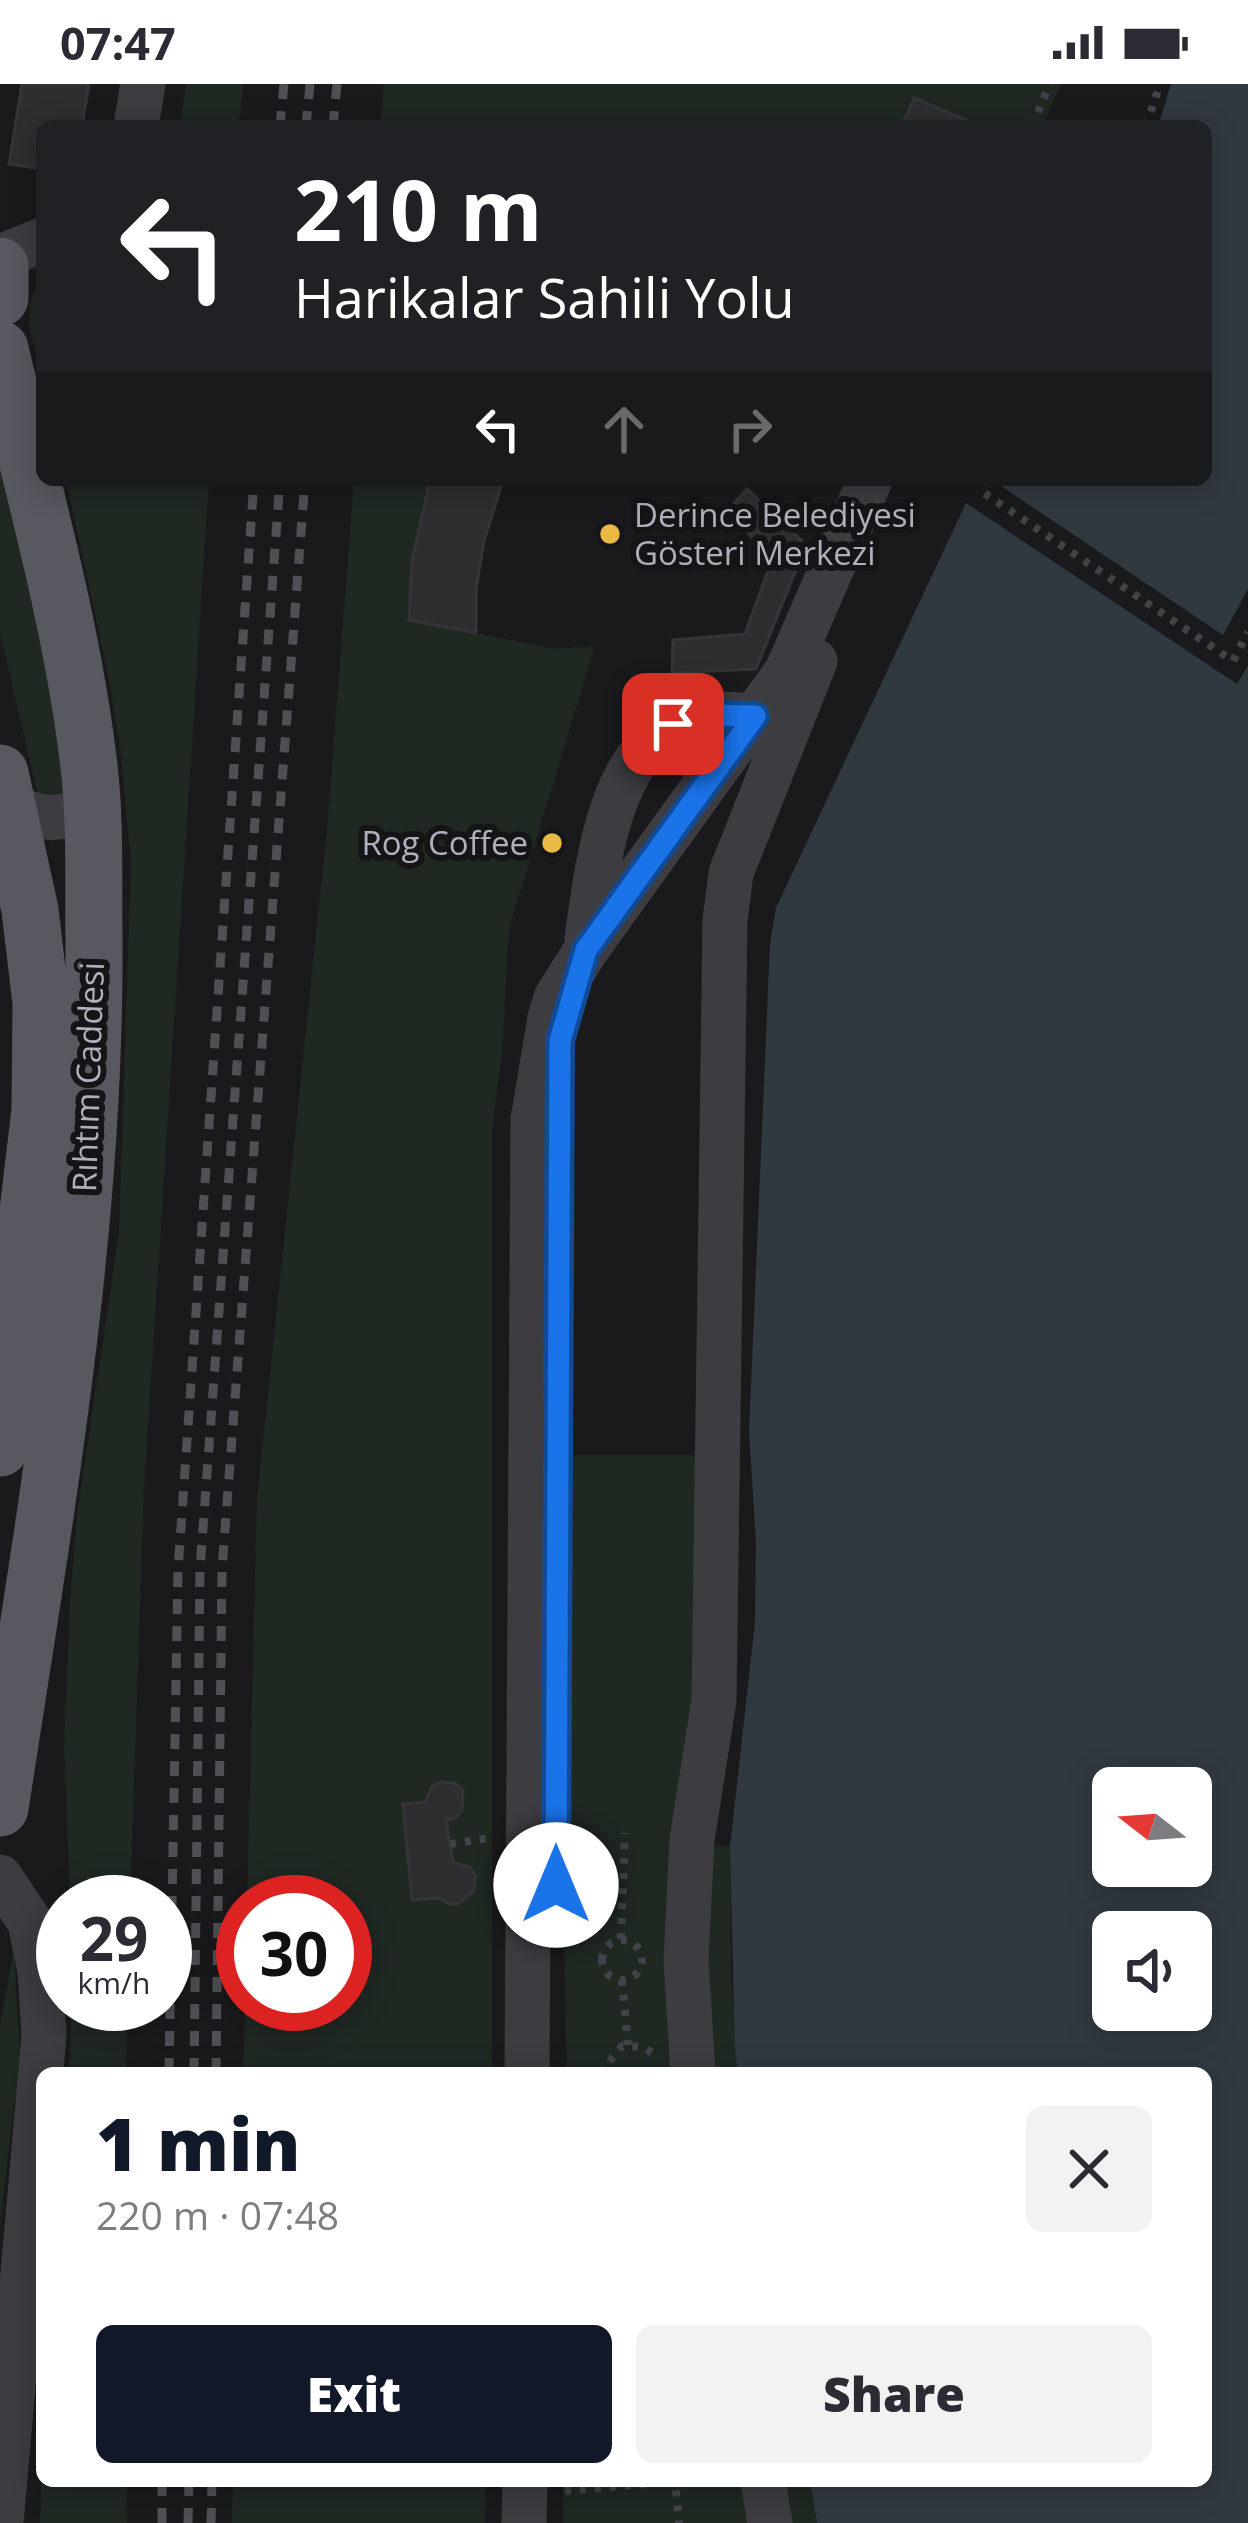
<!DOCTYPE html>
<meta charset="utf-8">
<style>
:root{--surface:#fff;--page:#f2f2f3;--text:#2b2b33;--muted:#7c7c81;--accent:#111827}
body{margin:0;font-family:"Open Sans",sans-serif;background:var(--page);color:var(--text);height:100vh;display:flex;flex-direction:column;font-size:45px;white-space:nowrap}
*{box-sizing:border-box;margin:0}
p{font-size:39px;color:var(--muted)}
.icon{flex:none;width:66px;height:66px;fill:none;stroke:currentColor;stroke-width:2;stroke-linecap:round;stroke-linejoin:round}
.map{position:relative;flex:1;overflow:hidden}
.sheet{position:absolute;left:36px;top:1983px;width:1176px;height:420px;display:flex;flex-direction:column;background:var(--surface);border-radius:18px;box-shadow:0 6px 30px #0003}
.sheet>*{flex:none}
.banner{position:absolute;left:36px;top:36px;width:1176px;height:366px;border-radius:18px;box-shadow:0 6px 30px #0003;background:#202124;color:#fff;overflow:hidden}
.needle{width:78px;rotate:287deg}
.fabs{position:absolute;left:1092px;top:1683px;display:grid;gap:24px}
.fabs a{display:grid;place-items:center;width:120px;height:120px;border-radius:18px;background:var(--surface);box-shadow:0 6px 30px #0003;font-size:60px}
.speed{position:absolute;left:36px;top:1791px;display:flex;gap:24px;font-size:60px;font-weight:700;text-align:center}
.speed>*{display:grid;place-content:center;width:156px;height:156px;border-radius:50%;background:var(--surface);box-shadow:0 6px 30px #0003;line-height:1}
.speed small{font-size:30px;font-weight:400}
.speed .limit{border:18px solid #d22;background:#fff;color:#111}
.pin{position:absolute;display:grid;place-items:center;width:102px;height:102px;color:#fff;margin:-51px;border-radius:24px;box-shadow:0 6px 18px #0006}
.me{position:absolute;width:132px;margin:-66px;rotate:0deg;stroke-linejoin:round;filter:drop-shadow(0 0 9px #0008)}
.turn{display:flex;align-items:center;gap:42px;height:252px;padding:0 60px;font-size:54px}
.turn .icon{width:156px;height:156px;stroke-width:2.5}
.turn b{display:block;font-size:84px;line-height:102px}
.lanes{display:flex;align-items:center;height:114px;padding:0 60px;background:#0003;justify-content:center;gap:60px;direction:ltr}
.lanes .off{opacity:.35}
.round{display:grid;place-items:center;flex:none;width:126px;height:126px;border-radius:18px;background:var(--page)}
.headline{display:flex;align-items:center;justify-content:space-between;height:204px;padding:0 60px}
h1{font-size:72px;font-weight:800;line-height:90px;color:var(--accent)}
.button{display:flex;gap:24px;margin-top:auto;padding:24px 60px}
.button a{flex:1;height:138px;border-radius:18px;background:var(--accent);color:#fff;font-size:48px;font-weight:800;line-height:138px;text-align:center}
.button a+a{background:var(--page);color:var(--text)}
.status{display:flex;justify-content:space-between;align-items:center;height:84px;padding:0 60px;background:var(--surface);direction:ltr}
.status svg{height:33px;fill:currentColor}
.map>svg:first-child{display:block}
</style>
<div class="status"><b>07:47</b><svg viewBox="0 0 49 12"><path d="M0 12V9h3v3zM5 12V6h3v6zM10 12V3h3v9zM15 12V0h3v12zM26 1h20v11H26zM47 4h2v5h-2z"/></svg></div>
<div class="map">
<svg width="1248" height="2439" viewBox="0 0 1248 2439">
<rect width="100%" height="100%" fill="#1a1a1d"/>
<path fill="#202822" d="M186 0H243L239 42H180Z
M384 0H1061L1043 42H381Z
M42 199V293C35 263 17 222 42 199Z
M0 362 78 696 52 719 37 707 0 549Z
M66 396H209L144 1404 130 1818H70L64 1657 70 1518 77 1431 119 1149 131 777 120 662 107 585Z
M354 396H430L412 477 409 536 556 565 595 562 509 845 502 966 492 1046V1989H243L245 1920H345V1818H247L257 1415 327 745Z
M562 1371H717L692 1757 730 1763 731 1888 738 1989H567L561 1745Z
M14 1863 20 1975 0 2140V1943Z
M72 1920H128L126 1989H69Z
M42 2383V2397H127V2439H40Z
M233 2397H486L485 2439H232Z
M563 2397H810L817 2439H563Z"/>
<path fill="#313940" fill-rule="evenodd" d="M1171 0H1248V505L1223 551 998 400 1000 396H1206V42H1158Z
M966 419 1237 600 1248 582V2439H817L810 2397H1206V1989H738L735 1964 730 1763 755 1538 756 1459 749 1348 770 859 776 824ZM1113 1704H1191V1782H1113ZM1113 1848H1191V1926H1113Z"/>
<path fill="#2e2d30" stroke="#353438" stroke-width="3" d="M22 0H89L82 42H42V85L9 80Z
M914 14 966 36 963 42H902Z
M430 396H503L484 457 476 506V549L409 536 412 477Z
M747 405 806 461 756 585 672 589 673 556 745 550 772 476 728 426Z
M441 1698 454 1699 463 1706 462 1726 456 1734 446 1736 453 1778 470 1783 476 1793 473 1808 458 1820H448L440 1814 412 1816 403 1720 425 1718 433 1701Z"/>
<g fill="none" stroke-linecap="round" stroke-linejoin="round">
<path stroke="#424348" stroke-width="8" stroke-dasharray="6 9" stroke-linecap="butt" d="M1032 42 1050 0
M1146 42 1160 0
M990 396 984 409 1233 577 1248 548
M450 1760 490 1754
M621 1855 625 1749
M602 1876a20 20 0 1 1 40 0a20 20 0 1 1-40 0Z
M622 1896 628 1961
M600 1989 622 1962 642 1963 653 1969
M565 2407 675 2397 679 2439"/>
<path stroke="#3c3c41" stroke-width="45" d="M136 42 143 0
M0 173 42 156
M0 719C42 733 49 742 91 722
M587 854C598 780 609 652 699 632 716 628 737 631 755 632
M0 1793 30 1838 40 1887 44 1951 1 2439
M527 1989 533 1036 550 934 556 914 586 866 787 587 870 396
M693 1989 686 1876 692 1756 714 1616 725 836 731 789 815 577
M763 2397 770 2439
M524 2439 525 2397"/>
<path stroke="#585960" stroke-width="57" d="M0 182V214
M0 265C32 401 71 536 88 674 96 734 93 796 94 856 96 1149 44 1436 0 1724
M0 689 30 826 41 919 40 1026 0 1364"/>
<path stroke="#4f5056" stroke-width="9" stroke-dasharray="15 12" stroke-linecap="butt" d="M280 42 284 0
M306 42 310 0
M333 42 337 0
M169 1989 178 1486 254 396
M194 1989 200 1485 280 396
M216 1989 222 1485 305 396
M162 2439V2397
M188 2439 189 2397
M211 2439 212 2397"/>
</g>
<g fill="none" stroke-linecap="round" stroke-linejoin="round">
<g stroke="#114b97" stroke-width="30">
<path id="route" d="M556 1801 560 957 586 866 755 632 702 631 673 640"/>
</g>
<use href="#route" stroke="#1a73e8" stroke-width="21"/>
</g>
<g fill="#eab945" stroke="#151518" stroke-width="4.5">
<circle cx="610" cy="450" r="12"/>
<circle cx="552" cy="759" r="12"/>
</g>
<g text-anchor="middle" stroke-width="12" stroke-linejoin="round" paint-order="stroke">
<g font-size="33" fill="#aeb1bb" stroke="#151518" text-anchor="start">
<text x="634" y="443">Derince Belediyesi<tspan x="634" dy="38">Gösteri Merkezi</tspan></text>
<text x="528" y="771" text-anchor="end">Rog Coffee</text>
</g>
<g font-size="33" fill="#aeb1bb" stroke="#151518">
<text transform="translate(88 993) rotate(-88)" y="12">Rıhtım Caddesi</text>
</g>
</g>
</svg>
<div class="fabs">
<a><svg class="needle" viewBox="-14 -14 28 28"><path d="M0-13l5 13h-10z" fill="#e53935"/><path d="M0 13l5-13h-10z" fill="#7c7c81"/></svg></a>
<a><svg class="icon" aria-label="sound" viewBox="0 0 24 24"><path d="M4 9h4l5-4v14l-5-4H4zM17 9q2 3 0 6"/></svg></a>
</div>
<div class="speed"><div>29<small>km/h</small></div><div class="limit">30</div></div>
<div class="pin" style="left:673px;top:640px;background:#d93025"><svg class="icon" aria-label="arrive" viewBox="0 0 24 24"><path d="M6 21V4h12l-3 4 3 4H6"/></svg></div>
<svg class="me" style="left:556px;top:1801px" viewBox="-20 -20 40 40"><circle r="19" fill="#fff"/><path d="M0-13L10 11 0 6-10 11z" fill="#1a73e8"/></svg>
<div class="banner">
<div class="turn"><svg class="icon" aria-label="left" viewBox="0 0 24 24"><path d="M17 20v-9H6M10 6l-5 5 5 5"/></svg><div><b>210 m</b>Harikalar Sahili Yolu</div></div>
<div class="lanes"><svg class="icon" aria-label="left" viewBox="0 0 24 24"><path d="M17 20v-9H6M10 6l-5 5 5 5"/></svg><svg class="icon off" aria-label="ahead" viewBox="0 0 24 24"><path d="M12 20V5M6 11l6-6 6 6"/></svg><svg class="icon off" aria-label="right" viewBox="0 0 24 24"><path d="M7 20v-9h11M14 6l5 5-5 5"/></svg></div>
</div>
<section class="sheet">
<div class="headline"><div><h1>1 min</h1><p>220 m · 07:48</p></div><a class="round"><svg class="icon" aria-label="close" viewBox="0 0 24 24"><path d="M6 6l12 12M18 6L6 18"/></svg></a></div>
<div class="button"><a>Exit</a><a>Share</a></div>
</section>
</div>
